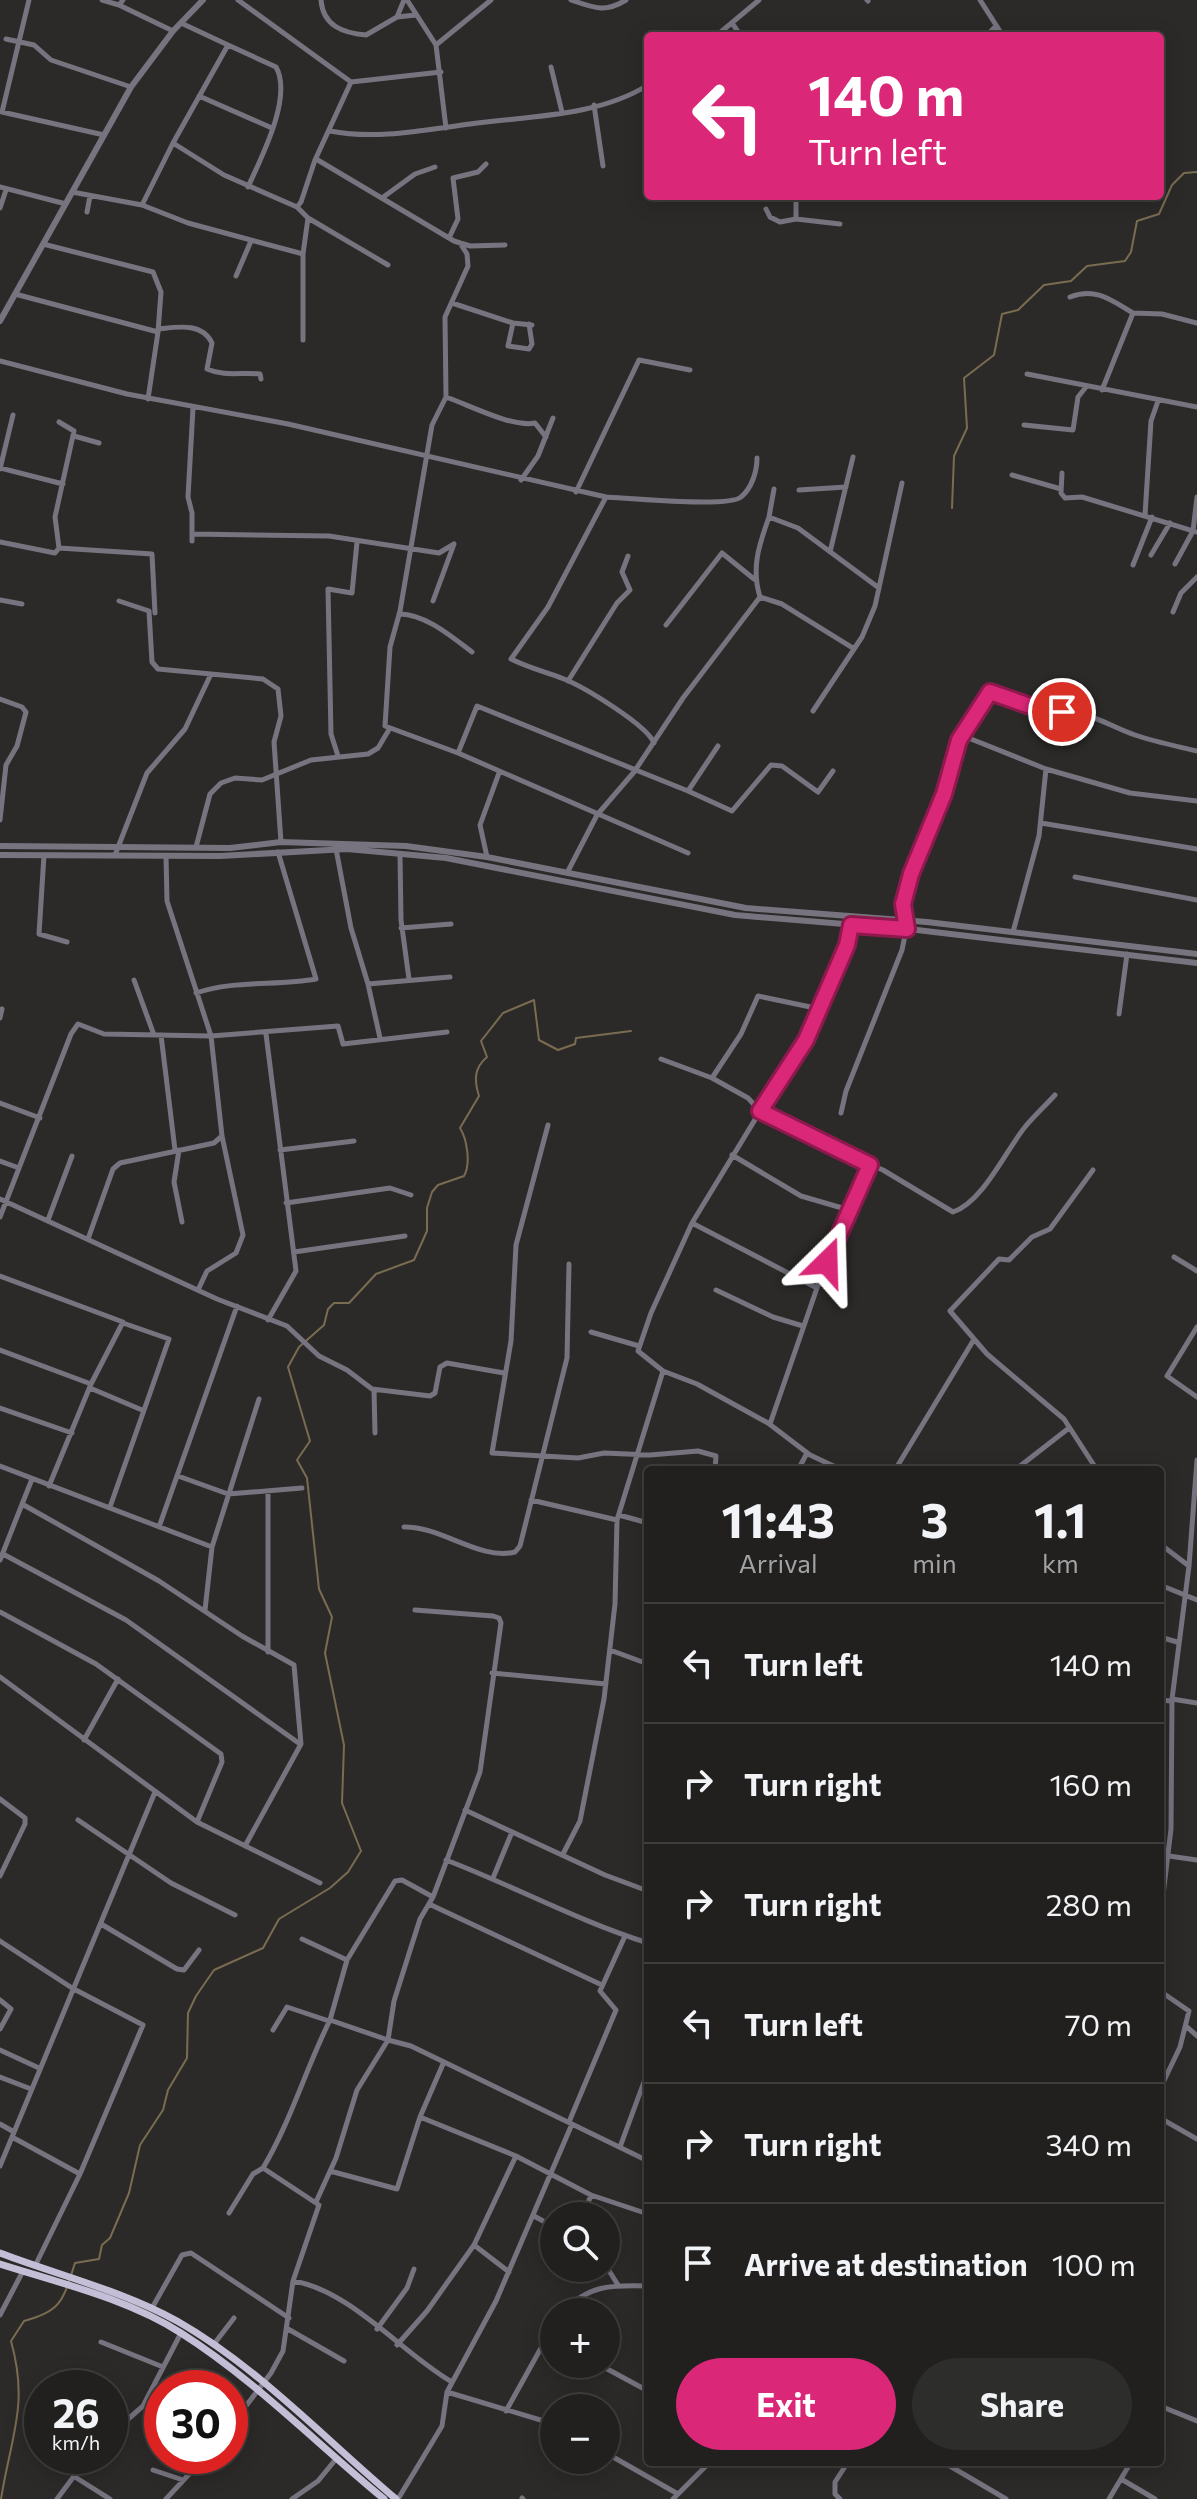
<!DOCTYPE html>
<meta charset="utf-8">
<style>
:root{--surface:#21201e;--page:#2d2d2b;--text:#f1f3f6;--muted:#a2a3a4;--line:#3e3e3c;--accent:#db2777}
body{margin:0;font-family:Commissioner,sans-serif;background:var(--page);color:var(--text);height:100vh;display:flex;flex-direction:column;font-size:30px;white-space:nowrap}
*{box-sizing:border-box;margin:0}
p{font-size:26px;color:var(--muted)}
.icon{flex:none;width:44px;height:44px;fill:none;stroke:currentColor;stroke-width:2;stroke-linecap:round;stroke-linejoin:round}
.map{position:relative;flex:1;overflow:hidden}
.side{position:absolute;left:644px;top:1466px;width:520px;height:1000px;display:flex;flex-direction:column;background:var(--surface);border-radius:8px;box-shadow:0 4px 20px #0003,0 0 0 2px var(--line)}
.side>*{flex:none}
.guide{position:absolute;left:644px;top:32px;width:520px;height:168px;border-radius:8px;box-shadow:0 4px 20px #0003,0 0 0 2px var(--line);background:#db2777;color:#fff;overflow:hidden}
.buttons{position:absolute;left:540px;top:2202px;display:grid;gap:16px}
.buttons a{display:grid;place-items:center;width:80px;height:80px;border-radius:50%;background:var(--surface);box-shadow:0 4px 20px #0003,0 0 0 2px var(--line);font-size:40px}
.speed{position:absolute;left:24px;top:2370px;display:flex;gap:16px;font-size:40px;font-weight:700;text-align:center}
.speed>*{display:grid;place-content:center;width:104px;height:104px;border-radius:50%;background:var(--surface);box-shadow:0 4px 20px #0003,0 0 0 2px var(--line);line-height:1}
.speed small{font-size:20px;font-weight:400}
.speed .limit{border:12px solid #d22;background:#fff;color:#111}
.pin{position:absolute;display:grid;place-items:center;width:68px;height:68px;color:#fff;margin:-34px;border:4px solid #fff;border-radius:50%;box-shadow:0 2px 8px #0007}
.me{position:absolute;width:88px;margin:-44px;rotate:22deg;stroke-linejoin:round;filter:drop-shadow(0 0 6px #0008)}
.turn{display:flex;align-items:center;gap:28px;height:168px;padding:0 32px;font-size:36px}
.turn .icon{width:104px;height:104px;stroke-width:2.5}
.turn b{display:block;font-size:56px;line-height:68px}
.eta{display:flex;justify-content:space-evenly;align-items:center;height:136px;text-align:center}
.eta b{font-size:48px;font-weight:700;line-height:56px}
.cta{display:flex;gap:16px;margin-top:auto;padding:16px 32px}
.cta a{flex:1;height:92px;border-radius:48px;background:var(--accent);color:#fff;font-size:32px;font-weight:700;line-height:92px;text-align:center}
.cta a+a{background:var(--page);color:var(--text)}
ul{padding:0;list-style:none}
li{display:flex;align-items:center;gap:24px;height:120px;padding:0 32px;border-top:2px solid var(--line)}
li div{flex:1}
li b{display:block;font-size:30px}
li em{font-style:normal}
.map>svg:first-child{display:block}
</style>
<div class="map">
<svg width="1197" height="2499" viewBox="0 0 1197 2499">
<rect width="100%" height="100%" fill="#2c2a28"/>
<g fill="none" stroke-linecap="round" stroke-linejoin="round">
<path stroke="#796c51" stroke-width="2" d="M952 508 954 456 967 428 964 378 994 355 1002 314 1018 310 1044 285 1071 281 1087 266 1125 261 1131 252 1137 221 1159 214 1172 185 1184 173 1197 172
M1 2499C11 2436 29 2405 11 2341L24 2321C63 2311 63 2299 75 2263L99 2259 102 2245 110 2238 129 2193 140 2145 163 2110 168 2090 187 2058 188 2013 196 1996 214 1970 263 1948 279 1919 330 1888 348 1872 361 1851 342 1803 344 1745 325 1653 332 1617 319 1589 307 1478 297 1460 310 1441 288 1367 299 1347 324 1325 328 1309 334 1303H349L376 1274 414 1260 427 1231V1208L432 1192 438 1185 464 1176C471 1164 467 1139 460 1128L479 1096C474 1080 474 1068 487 1057L481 1041 503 1013 534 1000 539 1040 558 1050 575 1044 576 1038 631 1031"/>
<path stroke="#777480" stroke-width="5" d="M29 0 2 112 104 135
M102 0 119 5
M123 0 119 5 173 31
M238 0 351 82 441 72
M321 0C323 26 343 33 366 35L397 17 404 0
M407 0 436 45 446 128
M571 0C594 8 605 13 626 0
M867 0 868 1
M980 0 1003 36
M397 17 416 15
M181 23 228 45 173 143 224 175 297 207 301 202 315 160 351 82
M732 23 741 36
M716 36 759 0
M986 36 996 26
M6 39 34 45 51 60 131 87
M228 45 276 67C293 97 261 158 248 187
M436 45 491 0
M551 67 562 112
M199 96 272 128
M594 105 603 166
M330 131C376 140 424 130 470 124 528 116 597 117 648 85
M173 143 142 205 188 223 303 254 308 218 297 207
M316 159 454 241 470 246 505 245
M0 187 66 204
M72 192 142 205
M382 198 415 174 435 167
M0 208 6 190
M766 209 770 217 780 222 796 219 840 224
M87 212 90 196
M308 218 388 265
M796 219V196
M449 238 458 219 453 178 478 172 486 164
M460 243 467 254 468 266 445 317 446 397 432 425 400 611 390 647 385 726 458 753 688 853
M43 244 153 272 161 292 158 332
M303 254V340
M236 276 251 241
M15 294 158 332 148 399
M1070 297C1096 287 1111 300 1133 313L1102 390
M452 303 513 323 532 325
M1133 313 1162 314 1197 323
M513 323 508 346 529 349 532 344 529 324
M158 329C177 327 202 322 212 343L207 369C225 377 241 372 260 374L261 379
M0 361 127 394 288 424 606 497 548 607 511 659C529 668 546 672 564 679 584 687 647 725 654 743
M1027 374 1197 407
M446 397C469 405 513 428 535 423L546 437
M1024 425 1073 430 1078 397 1086 387
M74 436 99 443
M0 468 63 484
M0 469 13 415
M1062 473 1061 493 1065 498 1082 497 1197 532
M1012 475 1061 489
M521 480 538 456 553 418
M799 490 846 487
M576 492 639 360 690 370
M606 497C628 498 729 508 741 497 752 488 757 471 757 458
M1145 515 1151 421 1158 401
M769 517 774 489
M192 534 329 536 439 553 454 544 433 601
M192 541V513L188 497 193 408
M0 542 55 553 59 548 55 517 74 431 59 422
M59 548 152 554 155 613
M830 552 853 457
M1151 555 1170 523
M1175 564 1193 531 1197 497
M1133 565 1152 517
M760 597C751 568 759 545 769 517L798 528 879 588
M0 600 22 604
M119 601 149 611 152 662 158 669 263 679 278 689 281 716 274 742 281 842
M1173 612 1181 593 1197 577
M400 614C425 614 452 637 472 652
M666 625 722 553 754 579
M568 681 617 603 630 590 622 572 628 556
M0 699 22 707 26 712 17 746 6 765 0 820
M813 711 862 637 875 606 902 483
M961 735 1046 769 1130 793 1197 801
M458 753 477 706 688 791 718 746
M338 756 331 734 328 589 352 593 357 542
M688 791 732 811 771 765 782 766 818 792 833 771
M1041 823 1197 849
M196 847 210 794 221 783 235 778 262 780 311 760 368 754 378 748 390 728
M336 849 351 928 368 984
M400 854 401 920 409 979
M44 855 39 934 67 942
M115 855 147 773 185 729 211 674
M166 856 167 901 211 1036 222 1136 243 1235 236 1253 207 1271 198 1290
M487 857 480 825 499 773
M567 873 597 815 634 772 683 698 760 597 782 604 853 648
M1075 877 1197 900
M903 920 911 874 944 794 959 740 990 692 1056 715C1081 706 1111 727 1135 735 1155 742 1176 746 1197 751
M401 928 451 924
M1013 932 1039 836 1046 769
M134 980 154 1035
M196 993C233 980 277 986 316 979L278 852
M1119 1014 1127 954
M0 1018 2 1009
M266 1034 296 1271 268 1320
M161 1035 175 1150
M380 1038 368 984 450 977
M661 1059 712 1078 748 1098 760 1111 818 1143 883 1170 953 1212C983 1202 1006 1150 1025 1127 1034 1116 1045 1106 1055 1095
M712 1078 741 1034 758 996 820 1009
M0 1103 40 1118
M841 1113 846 1091 902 950 908 921
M548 1125 516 1245 511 1341 492 1453 578 1458 604 1453 650 1455 698 1451 716 1456 715 1470
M179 1150 174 1182 182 1222
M280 1150 354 1141
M732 1155 801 1196 849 1210
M0 1161 19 1168
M1093 1170 1050 1229 1032 1237 1009 1260 999 1259 950 1311 987 1354 1064 1419 1097 1470
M0 1199 217 1299 287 1326 319 1356 347 1370 372 1389 430 1396 435 1393 440 1367 447 1363 504 1373
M286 1203 390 1188 411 1195
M0 1217 71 1034 78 1024 104 1034 211 1036 338 1026 343 1044 447 1032
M48 1220 72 1156
M692 1223 817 1288
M88 1239 113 1169 120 1163 214 1143 222 1136
M294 1252 405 1236
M1174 1257 1197 1271
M0 1276 123 1322 91 1384 49 1486
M716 1290 773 1317 803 1326
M1197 1327 1167 1376 1197 1397
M591 1332 639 1346
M0 1350 91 1384
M90 1388 142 1410
M374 1390 375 1433
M0 1408 72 1433
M770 1424 817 1288 870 1165
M0 1466 212 1547
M798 1470 807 1453
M842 1470 810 1455 768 1423 697 1384 663 1371 638 1351 651 1313 692 1223 784 1072 806 1040 844 953 851 925
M895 1470 973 1341
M1015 1470 1069 1428
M178 1476 228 1494 302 1488
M268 1491V1652
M531 1500 617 1520
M22 1504 159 1581 242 1636 294 1665 301 1744 245 1846
M110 1507 169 1339 123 1323
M619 1515 648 1523
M159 1527 237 1306
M404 1527C441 1526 480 1561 515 1552L520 1546 567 1358 569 1264
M1160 1544 1189 1566
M3 1554 126 1620 300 1744
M0 1560 32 1479
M1160 1585 1197 1600
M205 1610 212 1547 259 1399
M415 1610 493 1616 499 1618 501 1623 480 1772 433 1897 420 1919 394 2001 388 2040 411 2046 648 2161
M0 1612 96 1664 221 1754 222 1762 197 1822
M1160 1637 1177 1642
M610 1650 648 1664
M492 1673 606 1684
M0 1677 197 1822 320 1883
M1172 1699 1197 1703
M1160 1700 1171 1701
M84 1740 118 1679
M0 1799 25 1818V1824L0 1876
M465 1810 605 1875 648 1891
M78 1820 171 1883 235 1915
M563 1854 580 1821 604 1699 615 1604 617 1520 663 1371
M1169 1856 1197 1860
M446 1860C514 1886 578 1921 648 1943
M493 1878 512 1832
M429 1904 602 1985
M1160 1920 1171 1829 1172 1699 1189 1566 1197 1460
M101 1924 177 1969 184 1970 199 1950
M302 1939 347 1960
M0 1941 72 1988 143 2025 80 2174 12 2137
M1160 1991 1189 2011 1180 2047 1160 2089
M0 2000 11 2009 0 2029
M1186 2026 1197 2036
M273 2030 287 2007 329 2021
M0 2050 39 2068
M443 2064 420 2117 516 2156
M0 2077 31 2089
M1160 2118 1197 2139
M569 2122 616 2010 600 1991 625 1936
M0 2124 14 2132
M620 2147 648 2071
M0 2166 155 1792
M330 2171 397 2189 420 2117
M316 2202 336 2158 357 2090 388 2040 330 2020 347 1960 395 1881 402 1880 433 1897
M229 2213 253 2174 263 2168
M534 2216 554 2227
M583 2216 591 2195
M474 2245 509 2272
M35 2266 80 2174
M606 2266 618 2285
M293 2281 319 2205 263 2168C291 2121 306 2068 330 2020
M152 2308 182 2255 191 2253 289 2318
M564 2312C588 2284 614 2285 648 2286
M0 2315 23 2271
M288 2329 344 2361
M377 2329 407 2288 414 2269
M101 2342 163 2367
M214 2344 234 2318
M397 2345 427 2311 474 2245 516 2156 591 2195 648 2214
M598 2364 648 2391
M447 2392 554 2424
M1160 2406 1197 2421
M506 2411 546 2339 554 2340
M230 2427 271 2373 283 2351 293 2281C350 2290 402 2353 452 2382
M110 2435 143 2406 181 2333
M606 2453 678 2494
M943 2462 1006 2499
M153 2470 183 2480
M75 2477 110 2499
M1121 2479 1155 2499
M522 2498 523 2499
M57 2499 89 2456
M166 2499 206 2456
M292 2499 318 2481 336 2459
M398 2499 442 2426 447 2392 496 2301 572 2124
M673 2499 710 2462
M840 2499 835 2494V2482L848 2462
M1109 2499 1131 2462"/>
<path stroke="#777480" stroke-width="6" d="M0 321 131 87 173 31 203 0
M0 846 230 848 281 842 406 846 487 857 746 908 927 922 1197 954
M0 855 220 856 347 849 446 858 735 915 917 930 1197 963"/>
<path stroke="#c5bed7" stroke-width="7" d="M0 2253C58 2275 123 2291 177 2321 258 2367 326 2440 396 2499
M0 2264C60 2283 128 2299 181 2333 255 2380 317 2444 384 2499"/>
</g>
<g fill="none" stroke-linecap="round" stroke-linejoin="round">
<g stroke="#8e194d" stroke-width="20">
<path id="route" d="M827 1262 870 1165 760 1111 806 1040 847 945 851 925 907 929 903 904 911 874 944 794 959 740 990 692 1056 715 1062 712"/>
</g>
<use href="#route" stroke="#db2777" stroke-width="14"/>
</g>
</svg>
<div class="buttons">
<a><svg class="icon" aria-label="search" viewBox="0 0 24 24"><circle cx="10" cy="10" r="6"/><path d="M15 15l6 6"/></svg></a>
<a>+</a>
<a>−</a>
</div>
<div class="speed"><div>26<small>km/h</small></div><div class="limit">30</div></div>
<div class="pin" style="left:1062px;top:712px;background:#d93025"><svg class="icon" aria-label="arrive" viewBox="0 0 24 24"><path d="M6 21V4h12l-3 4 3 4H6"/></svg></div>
<svg class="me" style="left:827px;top:1262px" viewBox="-20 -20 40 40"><path d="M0-17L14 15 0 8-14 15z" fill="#db2777" stroke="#fff" stroke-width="4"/></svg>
<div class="guide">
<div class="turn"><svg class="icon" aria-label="left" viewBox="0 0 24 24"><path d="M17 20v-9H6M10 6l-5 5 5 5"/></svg><div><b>140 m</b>Turn left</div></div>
</div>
<section class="side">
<div class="eta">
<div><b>11:43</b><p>Arrival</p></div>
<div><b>3</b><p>min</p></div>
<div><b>1.1</b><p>km</p></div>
</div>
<ul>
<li><svg class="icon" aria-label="left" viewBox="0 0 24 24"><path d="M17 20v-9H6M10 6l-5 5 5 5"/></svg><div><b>Turn left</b></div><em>140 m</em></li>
<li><svg class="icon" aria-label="right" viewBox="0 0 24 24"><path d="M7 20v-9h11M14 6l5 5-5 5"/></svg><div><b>Turn right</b></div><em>160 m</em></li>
<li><svg class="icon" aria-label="right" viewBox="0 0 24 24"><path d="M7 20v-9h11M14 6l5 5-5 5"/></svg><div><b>Turn right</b></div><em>280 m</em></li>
<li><svg class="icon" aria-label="left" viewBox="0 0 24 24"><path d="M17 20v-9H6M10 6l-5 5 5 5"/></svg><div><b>Turn left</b></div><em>70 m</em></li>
<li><svg class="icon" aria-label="right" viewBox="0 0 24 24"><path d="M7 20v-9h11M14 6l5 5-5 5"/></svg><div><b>Turn right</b></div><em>340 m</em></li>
<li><svg class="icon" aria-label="arrive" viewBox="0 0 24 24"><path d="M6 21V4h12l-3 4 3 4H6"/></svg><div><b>Arrive at destination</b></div><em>100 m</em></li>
</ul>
<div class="cta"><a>Exit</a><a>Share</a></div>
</section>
</div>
